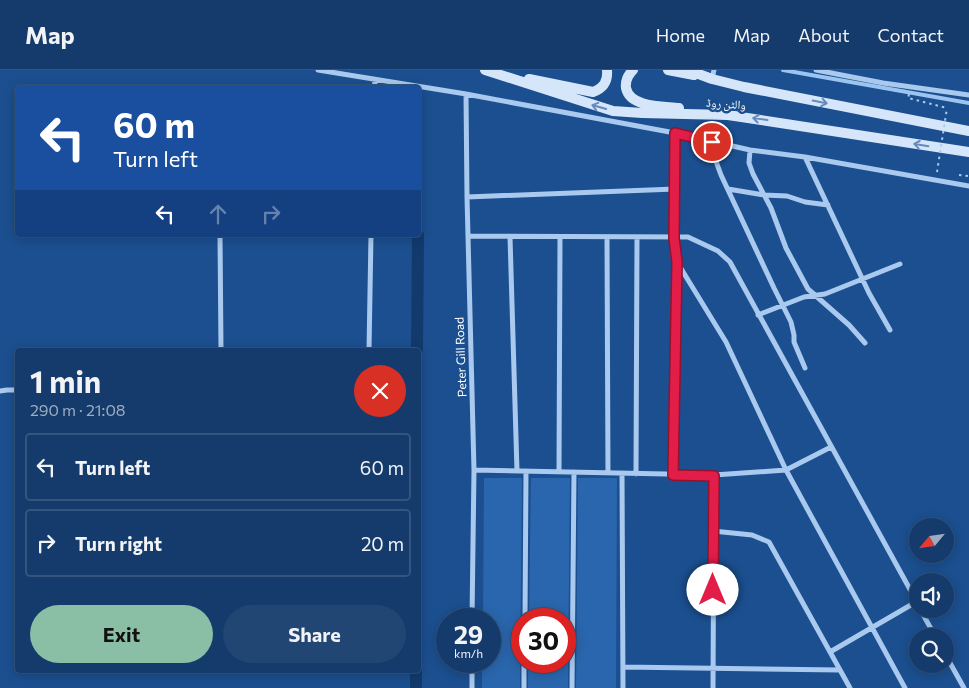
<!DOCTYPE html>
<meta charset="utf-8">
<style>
:root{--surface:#143b6b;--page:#214673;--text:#f1f3f6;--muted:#9dadc1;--line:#33557e;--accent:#8abfa5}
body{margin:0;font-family:Commissioner,"Noto Naskh Arabic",sans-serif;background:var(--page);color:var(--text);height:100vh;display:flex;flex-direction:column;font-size:19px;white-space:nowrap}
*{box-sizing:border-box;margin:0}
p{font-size:16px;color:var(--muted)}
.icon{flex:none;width:28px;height:28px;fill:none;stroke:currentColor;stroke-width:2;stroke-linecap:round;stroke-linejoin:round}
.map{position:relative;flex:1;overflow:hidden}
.details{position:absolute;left:15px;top:278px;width:406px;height:325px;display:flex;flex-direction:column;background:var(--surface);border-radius:5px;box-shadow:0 2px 12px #0003,0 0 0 1px var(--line)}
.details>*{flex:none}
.guide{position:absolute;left:15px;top:15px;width:406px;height:152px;border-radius:5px;box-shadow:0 2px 12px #0003,0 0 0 1px var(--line);background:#1a4fa0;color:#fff;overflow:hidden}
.needle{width:32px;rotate:241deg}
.buttons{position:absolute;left:909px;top:448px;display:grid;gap:10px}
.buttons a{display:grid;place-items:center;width:45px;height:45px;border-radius:50%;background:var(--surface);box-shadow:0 2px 12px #0003,0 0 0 1px var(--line);font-size:25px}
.speed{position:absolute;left:436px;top:538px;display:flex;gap:10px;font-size:25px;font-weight:700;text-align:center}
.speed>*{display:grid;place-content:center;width:65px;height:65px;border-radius:50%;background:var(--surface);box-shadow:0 2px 12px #0003,0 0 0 1px var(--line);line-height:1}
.speed small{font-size:12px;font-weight:400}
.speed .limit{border:8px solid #d22;background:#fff;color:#111}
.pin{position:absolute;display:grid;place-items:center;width:42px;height:42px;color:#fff;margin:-21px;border:2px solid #fff;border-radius:50%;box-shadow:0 1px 5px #0007}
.me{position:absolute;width:55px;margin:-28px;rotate:0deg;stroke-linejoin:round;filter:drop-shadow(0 0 4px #0008)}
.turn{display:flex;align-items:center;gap:18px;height:105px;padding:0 15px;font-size:22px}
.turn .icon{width:65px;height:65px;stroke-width:2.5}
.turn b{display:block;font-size:35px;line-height:42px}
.lanes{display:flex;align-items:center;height:48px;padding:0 15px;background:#0003;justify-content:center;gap:25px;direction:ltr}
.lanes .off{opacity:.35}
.round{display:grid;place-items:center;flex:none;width:52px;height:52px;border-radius:26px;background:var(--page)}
.summary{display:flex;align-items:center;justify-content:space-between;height:85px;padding:0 15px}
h1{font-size:30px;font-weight:700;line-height:38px}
.cta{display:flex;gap:10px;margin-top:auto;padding:10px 15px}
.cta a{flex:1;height:58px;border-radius:30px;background:var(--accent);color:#111;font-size:20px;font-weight:700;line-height:58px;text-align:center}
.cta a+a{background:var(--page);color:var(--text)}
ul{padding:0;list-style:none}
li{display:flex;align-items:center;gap:15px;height:68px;margin:0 10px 8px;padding:0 5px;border:2px solid var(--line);border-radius:5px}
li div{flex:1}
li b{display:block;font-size:19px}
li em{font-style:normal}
header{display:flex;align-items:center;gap:30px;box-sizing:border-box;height:70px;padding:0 25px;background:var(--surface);border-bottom:1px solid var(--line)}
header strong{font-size:24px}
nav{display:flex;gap:28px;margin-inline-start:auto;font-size:18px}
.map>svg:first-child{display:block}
</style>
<header>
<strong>Map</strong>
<nav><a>Home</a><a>Map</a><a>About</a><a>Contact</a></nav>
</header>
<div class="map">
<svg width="969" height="618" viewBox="0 0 969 618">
<rect width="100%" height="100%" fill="#1b4f8f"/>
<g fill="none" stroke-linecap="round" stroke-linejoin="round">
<path stroke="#9cc4f0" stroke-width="4" d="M783 0 969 33"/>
<path stroke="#123a6d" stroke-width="12" d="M417 280 418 165
M416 618V600"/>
</g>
<path fill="#2a66ad" d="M484 408H522L520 618H482V591H490V549H483Z
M531 408H570L568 618H528V591H565V549H529Z
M578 408H617L616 618H576Z"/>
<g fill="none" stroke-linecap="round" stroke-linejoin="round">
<path stroke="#a9c9ee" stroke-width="2" stroke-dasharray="2.5 4" stroke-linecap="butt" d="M909 24 908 28 947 38
M959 105 969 106"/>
<path stroke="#a9c9ee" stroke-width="5" d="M318 0 466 24 675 63 750 80 805 87 969 116
M816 0 883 13 969 25
M712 9 714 0
M374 10 376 18
M466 24 467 127 474 400 472 549
M712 71 714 86 721 105 774 218 791 252 794 265V272L805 298
M750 80 749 93 753 104 771 138 786 178 808 219 849 255 865 273
M805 87 869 223 890 260
M728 119 764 125 787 126 805 132 828 135
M467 127 675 119
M220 165 221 280
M468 166 688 167 718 181 730 192 918 534
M510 167 517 401
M607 168 608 403
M677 192 726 272 786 400 905 618
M758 245 804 227 825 224 900 194
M369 280 371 165
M0 321 7 320H18
M474 400 714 405 786 400 831 377
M559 402 560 168
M622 403 623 618
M636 404 637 168
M673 405 677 192 674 168 675 63
M713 461 752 465 769 472 850 618
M920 539 935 566
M525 549 526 401
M830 582 916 532
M945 584 964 618
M623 597 840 600
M472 618V591
M524 618V591
M572 618 574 402
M713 618 714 405"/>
<path stroke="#d6e6fa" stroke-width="10" d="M485 0 613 41 642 43 728 45 969 82
M633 0C628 5 625 11 626 18 630 38 664 36 679 38
M668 0 694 5
M688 0 712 9 744 17 969 61
M529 9 593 22C604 18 608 11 607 0"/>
<path stroke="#a9c9ee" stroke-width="2" stroke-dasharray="2.5 4" stroke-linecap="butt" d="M937 102 947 38"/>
</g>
<defs><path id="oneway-shaft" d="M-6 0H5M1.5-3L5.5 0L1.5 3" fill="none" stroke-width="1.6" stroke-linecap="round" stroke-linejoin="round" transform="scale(1.25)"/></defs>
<g stroke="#668bba">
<use href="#oneway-shaft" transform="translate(820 32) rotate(11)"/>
<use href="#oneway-shaft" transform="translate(599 37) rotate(-164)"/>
<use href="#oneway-shaft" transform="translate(760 49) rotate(-172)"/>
<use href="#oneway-shaft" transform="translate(921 75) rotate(-171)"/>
</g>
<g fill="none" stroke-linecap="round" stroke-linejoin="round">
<g stroke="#92132f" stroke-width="12">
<path id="route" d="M712 72 675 63 674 168 677 192 673 405 714 406 713 520"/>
</g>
<use href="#route" stroke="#e11d48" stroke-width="9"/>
</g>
<g text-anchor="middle" stroke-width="5" stroke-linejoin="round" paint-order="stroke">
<g font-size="12" fill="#fff" stroke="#1b4f8f">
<text transform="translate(726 34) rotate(4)" y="4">والٹن روڈ</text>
<text transform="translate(461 287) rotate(-92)" y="4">Peter Gill Road</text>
</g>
</g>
</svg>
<div class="buttons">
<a><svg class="needle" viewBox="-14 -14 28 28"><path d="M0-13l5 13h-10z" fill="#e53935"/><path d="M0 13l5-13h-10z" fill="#9dadc1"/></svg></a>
<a><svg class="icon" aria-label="sound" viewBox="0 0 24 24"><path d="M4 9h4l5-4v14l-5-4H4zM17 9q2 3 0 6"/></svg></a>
<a><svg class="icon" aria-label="search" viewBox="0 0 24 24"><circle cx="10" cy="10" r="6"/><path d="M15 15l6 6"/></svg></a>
</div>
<div class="speed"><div>29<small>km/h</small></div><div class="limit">30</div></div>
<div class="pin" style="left:712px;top:72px;background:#d93025"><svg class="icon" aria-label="arrive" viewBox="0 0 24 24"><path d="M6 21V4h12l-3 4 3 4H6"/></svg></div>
<svg class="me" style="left:713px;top:520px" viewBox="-20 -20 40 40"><circle r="19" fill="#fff"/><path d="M0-13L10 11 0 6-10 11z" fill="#e11d48"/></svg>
<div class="guide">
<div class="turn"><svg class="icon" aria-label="left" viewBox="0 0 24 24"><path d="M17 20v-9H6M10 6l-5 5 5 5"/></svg><div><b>60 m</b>Turn left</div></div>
<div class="lanes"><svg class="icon" aria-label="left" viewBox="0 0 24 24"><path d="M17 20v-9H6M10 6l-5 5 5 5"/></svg><svg class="icon off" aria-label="ahead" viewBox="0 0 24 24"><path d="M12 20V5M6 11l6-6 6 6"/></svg><svg class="icon off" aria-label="right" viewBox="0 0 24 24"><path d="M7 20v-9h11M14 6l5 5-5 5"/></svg></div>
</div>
<section class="details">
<div class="summary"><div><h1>1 min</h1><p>290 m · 21:08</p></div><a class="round" style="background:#d93025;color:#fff"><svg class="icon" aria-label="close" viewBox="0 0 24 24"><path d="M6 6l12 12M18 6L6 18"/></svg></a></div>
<ul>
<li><svg class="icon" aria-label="left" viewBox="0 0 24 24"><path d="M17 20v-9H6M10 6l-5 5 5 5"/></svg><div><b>Turn left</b></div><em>60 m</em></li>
<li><svg class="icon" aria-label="right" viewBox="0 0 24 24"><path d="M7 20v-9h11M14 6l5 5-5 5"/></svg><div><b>Turn right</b></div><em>20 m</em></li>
</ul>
<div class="cta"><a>Exit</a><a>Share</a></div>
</section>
</div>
